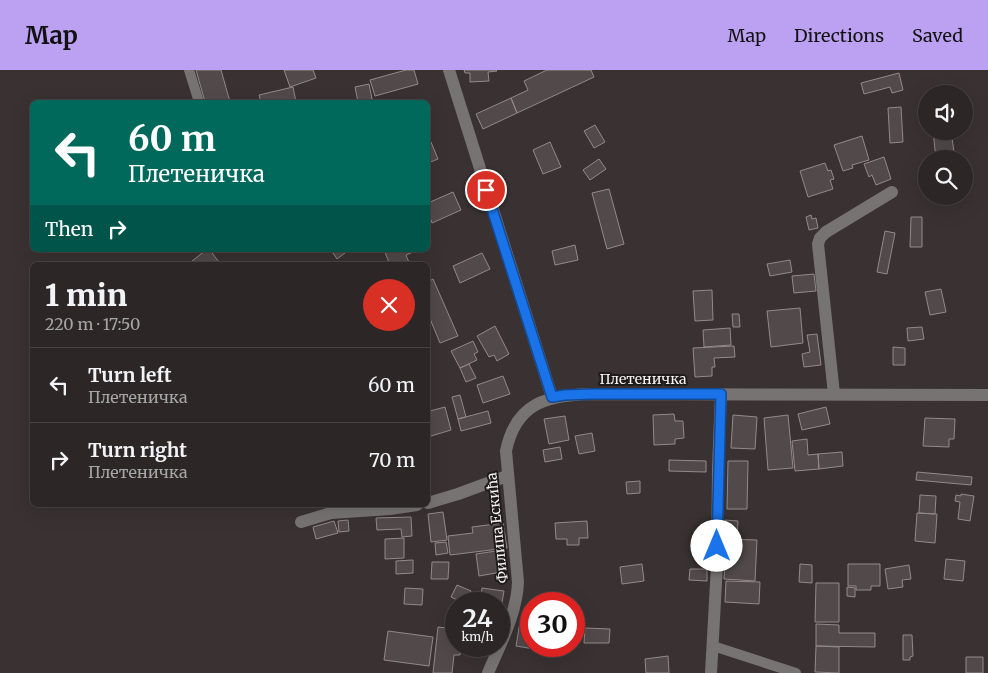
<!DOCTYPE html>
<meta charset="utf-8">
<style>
:root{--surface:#2c2626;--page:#383232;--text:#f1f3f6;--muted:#a6a5a7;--line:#484343;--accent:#bca0f2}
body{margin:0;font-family:Merriweather,serif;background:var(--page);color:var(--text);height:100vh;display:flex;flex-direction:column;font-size:19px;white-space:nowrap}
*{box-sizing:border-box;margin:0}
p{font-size:16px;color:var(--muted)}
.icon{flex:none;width:28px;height:28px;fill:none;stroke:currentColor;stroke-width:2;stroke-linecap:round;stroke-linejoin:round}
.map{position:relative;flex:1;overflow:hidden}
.details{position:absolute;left:30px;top:192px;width:400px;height:245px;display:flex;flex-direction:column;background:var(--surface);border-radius:8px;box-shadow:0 5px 20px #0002,0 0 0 1px var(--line)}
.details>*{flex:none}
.hud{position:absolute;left:30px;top:30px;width:400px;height:152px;border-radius:8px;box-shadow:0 5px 20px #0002,0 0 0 1px var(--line);background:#00695c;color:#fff;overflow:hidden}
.fabs{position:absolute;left:918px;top:15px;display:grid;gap:10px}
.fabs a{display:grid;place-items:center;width:55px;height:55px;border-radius:50%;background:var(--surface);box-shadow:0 5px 20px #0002,0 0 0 1px var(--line);font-size:25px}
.speed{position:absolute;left:445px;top:522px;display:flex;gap:10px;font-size:25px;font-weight:700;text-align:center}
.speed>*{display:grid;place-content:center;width:65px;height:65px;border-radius:50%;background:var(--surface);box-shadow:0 5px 20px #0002,0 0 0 1px var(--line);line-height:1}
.speed small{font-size:12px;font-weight:400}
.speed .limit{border:8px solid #d22;background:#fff;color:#111}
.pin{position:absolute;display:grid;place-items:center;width:42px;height:42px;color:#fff;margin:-21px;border:2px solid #fff;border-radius:50%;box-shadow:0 1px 5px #0007}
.me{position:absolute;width:55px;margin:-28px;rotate:0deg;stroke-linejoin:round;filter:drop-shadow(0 0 4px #0008)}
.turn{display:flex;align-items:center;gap:18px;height:105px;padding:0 15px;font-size:22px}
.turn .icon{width:65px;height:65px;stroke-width:2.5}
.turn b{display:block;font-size:35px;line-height:42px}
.then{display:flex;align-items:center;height:48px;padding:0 15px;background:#0003;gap:10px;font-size:19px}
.round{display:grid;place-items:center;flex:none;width:52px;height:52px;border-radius:26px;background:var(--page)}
.headline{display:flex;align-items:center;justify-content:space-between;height:85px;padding:0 15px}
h1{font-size:30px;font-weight:800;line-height:38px}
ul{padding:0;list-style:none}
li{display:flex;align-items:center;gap:15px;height:75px;padding:0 15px;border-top:1px solid var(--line)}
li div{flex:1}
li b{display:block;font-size:19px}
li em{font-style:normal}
header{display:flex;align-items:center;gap:30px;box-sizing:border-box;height:70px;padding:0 25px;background:var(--accent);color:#111}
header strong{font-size:24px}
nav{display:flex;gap:28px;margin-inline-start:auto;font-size:18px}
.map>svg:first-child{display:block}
</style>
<header>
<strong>Map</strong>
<nav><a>Map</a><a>Directions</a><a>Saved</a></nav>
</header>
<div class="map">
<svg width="988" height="603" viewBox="0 0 988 603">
<rect width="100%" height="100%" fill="#3a3232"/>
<path fill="#524a4a" stroke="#938989" d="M196 0H221L230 32H205Z
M284 0H313L316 8 290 17Z
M406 0H414L418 14 375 26 370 10Z
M464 0H496L497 1 488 2 489 11 470 12V3H465Z
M547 0H591L594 7 517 43 511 28 528 20 524 11Z
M899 3 903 20 892 23 890 17 864 24 861 13Z
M369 14 372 29 358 32 355 17Z
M293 17 296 32H261L259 25Z
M511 28 517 43 483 59 476 44Z
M901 37 903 72 890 73 888 38Z
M595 55 605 72 594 78 584 61Z
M933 61H951L955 89H936Z
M862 66 869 90 852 95 853 98 843 101 834 75Z
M431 72 438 89 428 93V74Z
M550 72 561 97 543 104 533 80Z
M884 87 891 109 876 115 872 105 869 107 864 94Z
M599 89 606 99 590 110 583 100Z
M825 93 828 101 831 100 834 109 830 110 833 119 808 127 800 101Z
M609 119 624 174 607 179 592 123Z
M453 122 461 140 432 153 428 142V133Z
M811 145 812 149 816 148 818 158 809 160 806 147Z
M911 147H922V177H910Z
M885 161 895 163 887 204 877 202Z
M575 175 578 190 555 195 552 181Z
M206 180H210L221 195H194L192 191Z
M331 180H349L337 189Z
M384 180H412L413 182 406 185 410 195H390Z
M482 183 490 199 460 213 453 196Z
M790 190 792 202 770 206 767 194Z
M814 204 816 221 794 223 792 206Z
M433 209 458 266 440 273 428 244V212Z
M941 219 946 242 930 245 925 222Z
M712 220 713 250 695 251 693 221Z
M800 238 803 273 771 277 767 241Z
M732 244H739L740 257H733Z
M495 256 509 284 497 291 494 285 489 287 477 266Z
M922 257 924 269 908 271 907 258Z
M730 258 731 275 704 277 703 260Z
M817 264 821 295 804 297 802 284 810 282 807 265Z
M473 271 478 282 474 284 477 290 460 298 451 281Z
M734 276 735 287 714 288 715 297H712V306L695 307 693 278Z
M893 277 905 278V295H893Z
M469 294 476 308 466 312 460 298Z
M503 306 510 324 483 333 477 315Z
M460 325 466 347 458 349 452 327Z
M445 337 451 360 428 367V345L431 344 430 341Z
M826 337 830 354 802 360 798 344Z
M488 341 491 353 461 361 458 349Z
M674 344 675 351H683L684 368 675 369V374L654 375 653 345Z
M733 345 757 347 755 379 731 378Z
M788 345 793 398 768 400 764 348Z
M565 346 569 370 549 374 544 349Z
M925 348 955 349 954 369H949V377L923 376Z
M592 363 595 381 579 384 575 366Z
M807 369 808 385 818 384 819 399 795 401 792 371Z
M560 377 562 389 545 392 543 380Z
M842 382 843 396 819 399 818 384Z
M669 390 706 391V402L669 401Z
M728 391H748L747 439H727Z
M917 402 972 407 971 415 916 410Z
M640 411V423L627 424 626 412Z
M961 424 974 426 970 451 958 449 960 432 955 431 956 425 961 426Z
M920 425 936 426 935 444 919 443Z
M443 442 447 470 431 472 428 444Z
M917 443 937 444 935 473 915 471Z
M411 447 412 466 402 467 401 459 377 460 376 448Z
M348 450 349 461 339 462 338 451Z
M725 450 738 451 737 469 724 468Z
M334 451 338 463 316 469 313 457Z
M587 451 588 468H579V475H567V469H556L555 453Z
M503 453 507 478 450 485 448 466 473 463 472 457Z
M404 468V488L385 489V469Z
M726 469 757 470 755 511 724 509Z
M446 472 448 483 436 485 435 473Z
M503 480 507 501 479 506 476 484Z
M946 489 965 491 963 511 944 509Z
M413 490V503L396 504V491Z
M432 492H449L448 509H431Z
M642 494 644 511 622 514 620 497Z
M800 494 812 495V513L799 512Z
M848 494H880V516H871V520H856V516H848Z
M909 495 911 509 902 510 903 517 888 519 885 499Z
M690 499H707V511L689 510Z
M726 511 760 512 759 534 725 532Z
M816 513H839V552H815Z
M457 515 471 521 465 534 451 527Z
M847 517 855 518V527L847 526Z
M405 518 423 519 422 535 404 534Z
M482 518 504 521 501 538 499 537V534H480Z
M520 552 531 554V576H547L546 581 516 576Z
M816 554 839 555V563H875V577L816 576Z
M438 557 456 559V576H461L460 585H454L452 603H433Z
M585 558 610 559 609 573H584Z
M388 561 433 567 429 596 384 590Z
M903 565H912L913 586 910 587V590H903Z
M816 576 839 577V603L815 602Z
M668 586 669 603H646L645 589Z
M966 587H983V603H966Z"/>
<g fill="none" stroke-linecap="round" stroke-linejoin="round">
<path stroke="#787373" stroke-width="10" d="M189 0 199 32
M713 576 796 603"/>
<path stroke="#787373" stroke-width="12" d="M449 0 552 327
M834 324 818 174 820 168 826 162 892 122
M428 433 458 424 507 406
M301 452 331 443 390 439 417 435
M488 603C500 575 517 543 518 512L506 381C516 332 548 325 592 324L988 325
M711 603 717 495 718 398 721 324"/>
</g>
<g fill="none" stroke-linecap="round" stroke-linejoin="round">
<g stroke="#114b97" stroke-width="12">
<path id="route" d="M486 120 552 327 565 325 592 324H721L717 476"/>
</g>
<use href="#route" stroke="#1a73e8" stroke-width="9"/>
</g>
<g text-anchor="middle" stroke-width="4" stroke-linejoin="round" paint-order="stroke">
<g font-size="14" fill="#f9f3f3" stroke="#1f1b1b">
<text x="643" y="314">Плетеничка</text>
<text transform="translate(497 458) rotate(-96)" y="5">Филипа Ескића</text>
</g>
</g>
</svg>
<div class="fabs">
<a><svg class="icon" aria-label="sound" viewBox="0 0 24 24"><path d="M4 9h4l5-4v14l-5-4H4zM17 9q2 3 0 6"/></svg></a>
<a><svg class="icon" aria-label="search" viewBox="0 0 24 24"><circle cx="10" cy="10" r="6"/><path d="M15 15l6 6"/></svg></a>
</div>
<div class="speed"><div>24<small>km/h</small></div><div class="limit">30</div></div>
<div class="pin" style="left:486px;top:120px;background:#d93025"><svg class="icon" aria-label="arrive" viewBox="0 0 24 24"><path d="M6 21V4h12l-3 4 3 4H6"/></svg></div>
<svg class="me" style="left:717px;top:476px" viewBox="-20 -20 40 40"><circle r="19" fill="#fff"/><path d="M0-13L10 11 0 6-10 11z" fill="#1a73e8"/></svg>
<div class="hud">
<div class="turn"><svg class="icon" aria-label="left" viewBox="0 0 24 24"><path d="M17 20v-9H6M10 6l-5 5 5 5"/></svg><div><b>60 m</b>Плетеничка</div></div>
<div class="then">Then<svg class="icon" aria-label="right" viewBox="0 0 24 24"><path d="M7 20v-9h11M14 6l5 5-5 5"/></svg></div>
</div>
<section class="details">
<div class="headline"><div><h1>1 min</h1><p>220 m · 17:50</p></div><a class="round" style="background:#d93025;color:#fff"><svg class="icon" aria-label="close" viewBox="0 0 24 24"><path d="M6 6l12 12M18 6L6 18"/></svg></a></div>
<ul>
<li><svg class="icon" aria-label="left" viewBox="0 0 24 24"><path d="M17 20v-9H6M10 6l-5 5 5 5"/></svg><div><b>Turn left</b><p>Плетеничка</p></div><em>60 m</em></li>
<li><svg class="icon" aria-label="right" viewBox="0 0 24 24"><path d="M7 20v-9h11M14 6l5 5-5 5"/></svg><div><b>Turn right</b><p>Плетеничка</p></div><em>70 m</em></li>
</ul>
</section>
</div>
